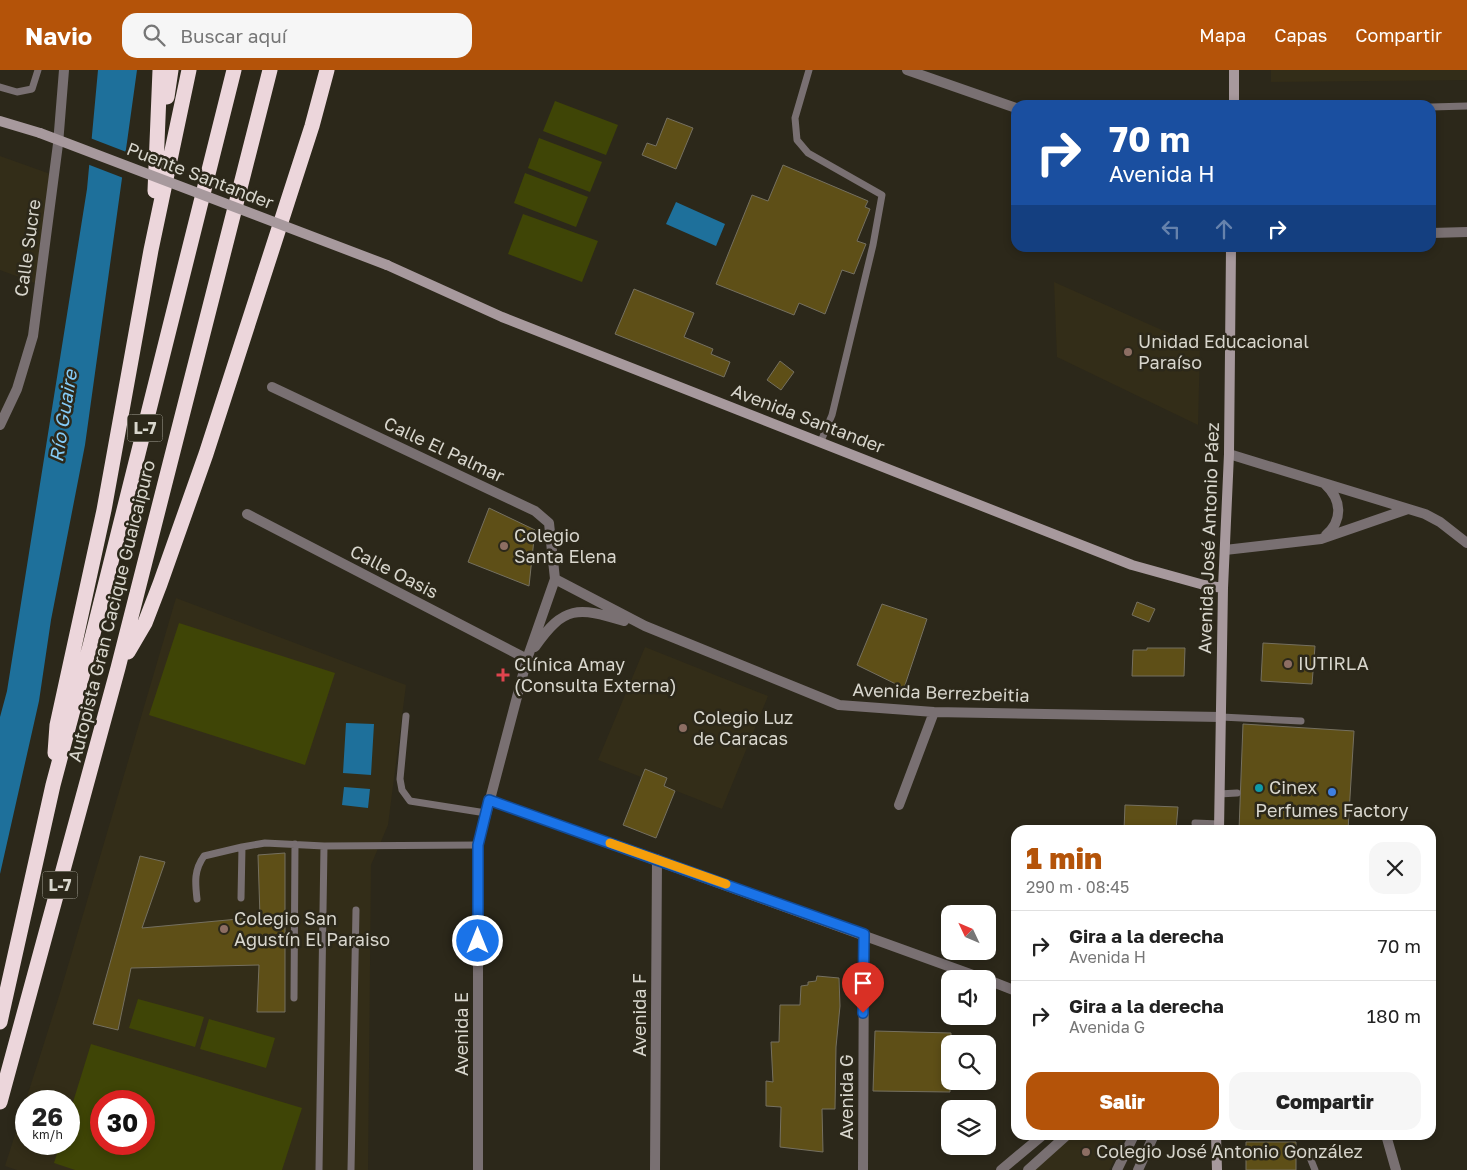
<!DOCTYPE html>
<html lang="es">
<meta charset="utf-8">
<style>
:root{--surface:#fff;--page:#f6f6f6;--text:#222;--muted:#767676;--line:#e0e0e0;--accent:#b45309}
body{margin:0;font-family:"Golos Text",sans-serif;background:var(--page);color:var(--text);height:100vh;display:flex;flex-direction:column;font-size:19px;white-space:nowrap}
*{box-sizing:border-box;margin:0}
p{font-size:16px;color:var(--muted)}
.icon{flex:none;width:28px;height:28px;fill:none;stroke:currentColor;stroke-width:2;stroke-linecap:round;stroke-linejoin:round}
.map{position:relative;flex:1;overflow:hidden}
.side{position:absolute;left:1011px;top:755px;width:425px;height:315px;display:flex;flex-direction:column;background:var(--surface);border-radius:15px;box-shadow:0 2px 8px #0003}
.side>*{flex:none}
.top-card{position:absolute;left:1011px;top:30px;width:425px;height:152px;border-radius:15px;box-shadow:0 2px 8px #0003;background:#1a4fa0;color:#fff;overflow:hidden}
.needle{width:32px;rotate:314deg}
.controls{position:absolute;left:941px;top:835px;display:grid;gap:10px}
.controls a{display:grid;place-items:center;width:55px;height:55px;border-radius:10px;background:var(--surface);box-shadow:0 2px 8px #0003;font-size:25px}
.speed{position:absolute;left:15px;top:1020px;display:flex;gap:10px;font-size:25px;font-weight:700;text-align:center}
.speed>*{display:grid;place-content:center;width:65px;height:65px;border-radius:50%;background:var(--surface);box-shadow:0 2px 8px #0003;line-height:1}
.speed small{font-size:12px;font-weight:400}
.speed .limit{border:8px solid #d22;background:#fff;color:#111}
.pin{position:absolute;display:grid;place-items:center;width:42px;height:42px;color:#fff;margin:-51px -21px;border-radius:50% 50% 50% 0;rotate:-45deg;box-shadow:0 0 5px #0007}
.pin .icon{rotate:45deg}
.me{position:absolute;width:55px;margin:-28px;rotate:0deg;stroke-linejoin:round;filter:drop-shadow(0 0 4px #0008)}
.turn{display:flex;align-items:center;gap:18px;height:105px;padding:0 15px;font-size:22px}
.turn .icon{width:65px;height:65px;stroke-width:2.5}
.turn b{display:block;font-size:35px;line-height:42px}
.lanes{display:flex;align-items:center;height:48px;padding:0 15px;background:#0003;justify-content:center;gap:25px;direction:ltr}
.lanes .off{opacity:.35}
.round{display:grid;place-items:center;flex:none;width:52px;height:52px;border-radius:15px;background:var(--page)}
.summary{display:flex;align-items:center;justify-content:space-between;height:85px;padding:0 15px}
h1{font-size:30px;font-weight:800;line-height:38px;color:var(--accent)}
.button{display:flex;gap:10px;margin-top:auto;padding:10px 15px}
.button a{flex:1;height:58px;border-radius:15px;background:var(--accent);color:#fff;font-size:20px;font-weight:800;line-height:58px;text-align:center}
.button a+a{background:var(--page);color:var(--text)}
ul{padding:0;list-style:none}
li{display:flex;align-items:center;gap:15px;height:70px;padding:0 15px;border-top:1px solid var(--line)}
li div{flex:1}
li b{display:block;font-size:19px}
li em{font-style:normal}
header{display:flex;align-items:center;gap:30px;box-sizing:border-box;height:70px;padding:0 25px;background:var(--accent);color:#fff}
header strong{font-size:24px}
nav{display:flex;gap:28px;margin-inline-start:auto;font-size:18px}
.search{width:350px;height:45px;background:var(--page);display:flex;align-items:center;gap:12px;box-sizing:border-box;padding:0 18px;border-radius:15px;color:var(--muted);font-size:19px}
.map>svg:first-child{display:block}
</style>
<header>
<strong>Navio</strong>
<div class="search"><svg class="icon" aria-label="search" viewBox="0 0 24 24"><circle cx="10" cy="10" r="6"/><path d="M15 15l6 6"/></svg>Buscar aquí</div>
<nav><a>Mapa</a><a>Capas</a><a>Compartir</a></nav>
</header>
<div class="map">
<svg width="1467" height="1100" viewBox="0 0 1467 1100">
<rect width="100%" height="100%" fill="#2c281a"/>
<path fill="#332d18" fill-rule="evenodd" d="M1271 0H1467V10L1271 12Z
M0 86 56 106 40 215 0 200Z
M1054 212 1200 277 1198 355 1057 287Z
M176 528 406 615 388 755 371 795 368 1100H17L5 1096 60 923ZM26 1031H69V1074H26ZM101 1031H144V1074H101Z
M645 577 768 626 722 739 598 690Z
M1073 1065H1126L1109 1100H1034Z"/>
<path fill="#3f4506" fill-rule="evenodd" d="M555 31 618 55 606 85 543 61Z
M539 68 602 92 590 122 528 98Z
M525 103 588 127 576 157 514 133Z
M523 144 598 171 582 212 508 184Z
M179 553 335 603 305 695 149 645Z
M138 929 204 947 195 977 129 958Z
M209 949 275 968 266 998 200 979Z
M91 974 302 1038 282 1100H75L54 1093 60 1074H69V1045ZM101 1031H144V1074H101Z"/>
<path fill="#1e709b" d="M98 0H137L85 375 51 550 39 631 0 804V647L7 621 87 119Z
M676 132 725 154 716 176 666 154Z
M346 653 374 654 371 705 343 703Z
M344 717 370 719 368 738 342 735Z"/>
<path fill="#2c281a" d="M90 68 129 83 126 109 87 94Z"/>
<path fill="#5e4f17" stroke="#757060" d="M667 48 693 58 676 99 642 85 647 73 656 76Z
M783 95 868 131 865 137 870 139 857 171 866 174 854 204 842 200 825 244 799 233 794 245 716 214 752 125 768 131Z
M634 219 694 243 684 267 713 279 711 284 730 292 724 307 615 264Z
M780 291 794 302 781 320 767 310Z
M489 438 535 460 529 516 468 492Z
M1137 532 1155 539 1149 552 1132 545Z
M882 534 927 549 904 618 857 595Z
M1263 573 1315 576 1312 614 1261 611Z
M1147 578H1185L1184 606H1132L1133 580H1147Z
M1243 654 1354 661 1348 760H1239Z
M645 699 667 708 664 716 675 721 656 768 623 755Z
M1125 735 1178 737 1176 760H1124Z
M285 783V942H257L259 895 131 898 118 960 93 954 140 786 165 792 142 858 260 847 258 785Z
M817 906 839 908 840 936 836 977 835 1039H822L823 1082 780 1077 781 1037 766 1036V1011L773 1012 771 972H779L780 935H800L801 916 808 915V912L816 911Z
M875 961 951 963 950 1022 873 1021Z
M1246 1072H1296V1100H1246Z"/>
<g fill="none" stroke-linecap="round" stroke-linejoin="round">
<path stroke="#797072" stroke-width="7" d="M809 0 795 48 797 70 808 83 882 125 873 175 832 345 821 371
M0 17 17 22 32 19 38 0
M1431 37 1467 36
M406 646 400 709 402 720 410 731 486 743
M1221 647 1301 651
M1219 724 1237 723
M1195 753 1219 754
M241 828 242 777 265 773 324 776
M197 829C195 812 194 800 204 786L242 777
M294 928 295 774
M1309 1085 1315 1100
M319 1100 324 776 478 775
M351 1100 356 840"/>
<path stroke="#797072" stroke-width="10" d="M907 0 1016 38
M1431 163 1467 162
M272 317 535 441 549 453 555 509 527 589 478 775V1100
M0 355 17 319 33 266 58 74 64 0
M1229 384 1425 444 1440 452 1467 473
M1325 414C1342 430 1343 450 1326 465
M247 444 527 589
M1225 480 1321 469 1408 439
M555 509 645 556 839 635 934 642 1221 647
M535 577C564 535 578 537 624 551
M489 730 984 909
M899 735 934 642
M988 910 1016 921
M1386 1065 1396 1100
M655 1100 657 789
M863 1100 864 864
M1001 1100 1043 1065
M1028 1100 1067 1065
M1117 1100 1134 1065
M1138 1100 1154 1065"/>
<path stroke="#a7999d" stroke-width="10" d="M1234 35V0
M0 51 40 63
M387 195 502 247 1132 495 1204 515 1223 518
M1219 760 1223 518 1229 384 1231 178
M1216 1065 1217 1100"/>
<path stroke="#ecd6db" stroke-width="15" d="M167 27 171 0
M155 121 160 0
M128 582 145 553 160 514 206 384 312 56 327 0
M55 683 57 655 104 440 151 180 189 0
M0 952 53 715 90 576 234 0
M0 1032 118 598 270 0"/>
<path stroke="#a7999d" stroke-width="10" d="M40 63 387 195"/>
</g>
<g fill="none" stroke-linecap="round" stroke-linejoin="round">
<g stroke="#114b97" stroke-width="12">
<path id="route" d="M478 871V775L489 730 864 864 863 943"/>
</g>
<use href="#route" stroke="#1a73e8" stroke-width="9"/>
<path stroke="#f59e0b" stroke-width="9" d="M610 773 726 814"/>
</g>
<g fill="#8d6e63" stroke="#2c281a" stroke-width="2">
<circle cx="1128" cy="282" r="5"/>
<circle cx="504" cy="476" r="5"/>
<circle cx="1288" cy="594" r="5"/>
<circle cx="683" cy="658" r="5"/>
<circle cx="224" cy="859" r="5"/>
<circle cx="1086" cy="1082" r="5"/>
</g>
<path fill="#e0444e" stroke="#2c281a" stroke-width="2" d="M500.5 597.5h5v5h5v5h-5v5h-5v-5h-5v-5h5z"/>
<circle fill="#0f9aa8" stroke="#2c281a" stroke-width="2" cx="1259" cy="718" r="5"/>
<circle fill="#3f7fe0" stroke="#2c281a" stroke-width="2" cx="1332" cy="722" r="5"/>
<g text-anchor="middle" stroke-width="5" stroke-linejoin="round" paint-order="stroke">
<g fill="#2c281a" stroke="#a4a297" stroke-width="1">
<rect x="127.5" y="344.5" width="35" height="27" rx="4"/>
<rect x="42.5" y="801.5" width="35" height="27" rx="4"/>
</g>
<g font-size="16" font-weight="bold" fill="#d8d6cd">
<text x="145" y="364">L-7</text>
<text x="60" y="821">L-7</text>
</g>
<g font-size="18" fill="#d8d6cd" stroke="#2c281a">
<text transform="translate(200 106) rotate(21)" y="6">Puente Santander</text>
<text transform="translate(28 178) rotate(-82)" y="6">Calle Sucre</text>
<text transform="translate(808 349) rotate(21)" y="6">Avenida Santander</text>
<text transform="translate(444 380) rotate(25)" y="6">Calle El Palmar</text>
<text transform="translate(1209 468) rotate(-88)" y="6">Avenida José Antonio Páez</text>
<text transform="translate(394 502) rotate(27)" y="6">Calle Oasis</text>
<text transform="translate(112 541) rotate(-76)" y="6">Autopista Gran Cacique Guaicaipuro</text>
<text transform="translate(941 623) rotate(2)" y="6">Avenida Berrezbeitia</text>
<text transform="translate(640 945) rotate(-90)" y="6">Avenida F</text>
<text transform="translate(462 964) rotate(-90)" y="6">Avenida E</text>
<text transform="translate(847 1027) rotate(-90)" y="6">Avenida G</text>
</g>
<g font-size="18" fill="#d8d6cd" stroke="#2c281a" text-anchor="start">
<text x="1138" y="278">Unidad Educacional<tspan x="1138" dy="21">Paraíso</tspan></text>
<text x="514" y="472">Colegio<tspan x="514" dy="21">Santa Elena</tspan></text>
<text x="1298" y="600">IUTIRLA</text>
<text x="514" y="601">Clínica Amay<tspan x="514" dy="21">(Consulta Externa)</tspan></text>
<text x="693" y="654">Colegio Luz<tspan x="693" dy="21">de Caracas</tspan></text>
<text x="1269" y="724">Cinex</text>
<text x="1332" y="747" text-anchor="middle">Perfumes Factory</text>
<text x="234" y="855">Colegio San<tspan x="234" dy="21">Agustín El Paraiso</tspan></text>
<text x="1096" y="1088">Colegio José Antonio González</text>
</g>
<g font-size="19" font-style="italic" fill="#85cbf7" stroke="#2c281a">
<text transform="translate(63 346) rotate(-81)" y="7">Río Guaire</text>
</g>
</g>
</svg>
<div class="controls">
<a><svg class="needle" viewBox="-14 -14 28 28"><path d="M0-13l5 13h-10z" fill="#e53935"/><path d="M0 13l5-13h-10z" fill="#767676"/></svg></a>
<a><svg class="icon" aria-label="sound" viewBox="0 0 24 24"><path d="M4 9h4l5-4v14l-5-4H4zM17 9q2 3 0 6"/></svg></a>
<a><svg class="icon" aria-label="search" viewBox="0 0 24 24"><circle cx="10" cy="10" r="6"/><path d="M15 15l6 6"/></svg></a>
<a><svg class="icon" aria-label="layers" viewBox="0 0 24 24"><path d="M12 4l9 5-9 5-9-5zM3 14l9 5 9-5"/></svg></a>
</div>
<div class="speed"><div>26<small>km/h</small></div><div class="limit">30</div></div>
<div class="pin" style="left:863px;top:943px;background:#d93025"><svg class="icon" aria-label="arrive" viewBox="0 0 24 24"><path d="M6 21V4h12l-3 4 3 4H6"/></svg></div>
<svg class="me" style="left:478px;top:871px" viewBox="-20 -20 40 40"><circle r="17" fill="#1a73e8" stroke="#fff" stroke-width="3"/><path d="M0-11L8 9 0 5-8 9z" fill="#fff"/></svg>
<div class="top-card">
<div class="turn"><svg class="icon" aria-label="right" viewBox="0 0 24 24"><path d="M7 20v-9h11M14 6l5 5-5 5"/></svg><div><b>70 m</b>Avenida H</div></div>
<div class="lanes"><svg class="icon off" aria-label="left" viewBox="0 0 24 24"><path d="M17 20v-9H6M10 6l-5 5 5 5"/></svg><svg class="icon off" aria-label="ahead" viewBox="0 0 24 24"><path d="M12 20V5M6 11l6-6 6 6"/></svg><svg class="icon" aria-label="right" viewBox="0 0 24 24"><path d="M7 20v-9h11M14 6l5 5-5 5"/></svg></div>
</div>
<section class="side">
<div class="summary"><div><h1>1 min</h1><p>290 m · 08:45</p></div><a class="round"><svg class="icon" aria-label="close" viewBox="0 0 24 24"><path d="M6 6l12 12M18 6L6 18"/></svg></a></div>
<ul>
<li><svg class="icon" aria-label="right" viewBox="0 0 24 24"><path d="M7 20v-9h11M14 6l5 5-5 5"/></svg><div><b>Gira a la derecha</b><p>Avenida H</p></div><em>70 m</em></li>
<li><svg class="icon" aria-label="right" viewBox="0 0 24 24"><path d="M7 20v-9h11M14 6l5 5-5 5"/></svg><div><b>Gira a la derecha</b><p>Avenida G</p></div><em>180 m</em></li>
</ul>
<div class="button"><a>Salir</a><a>Compartir</a></div>
</section>
</div>
